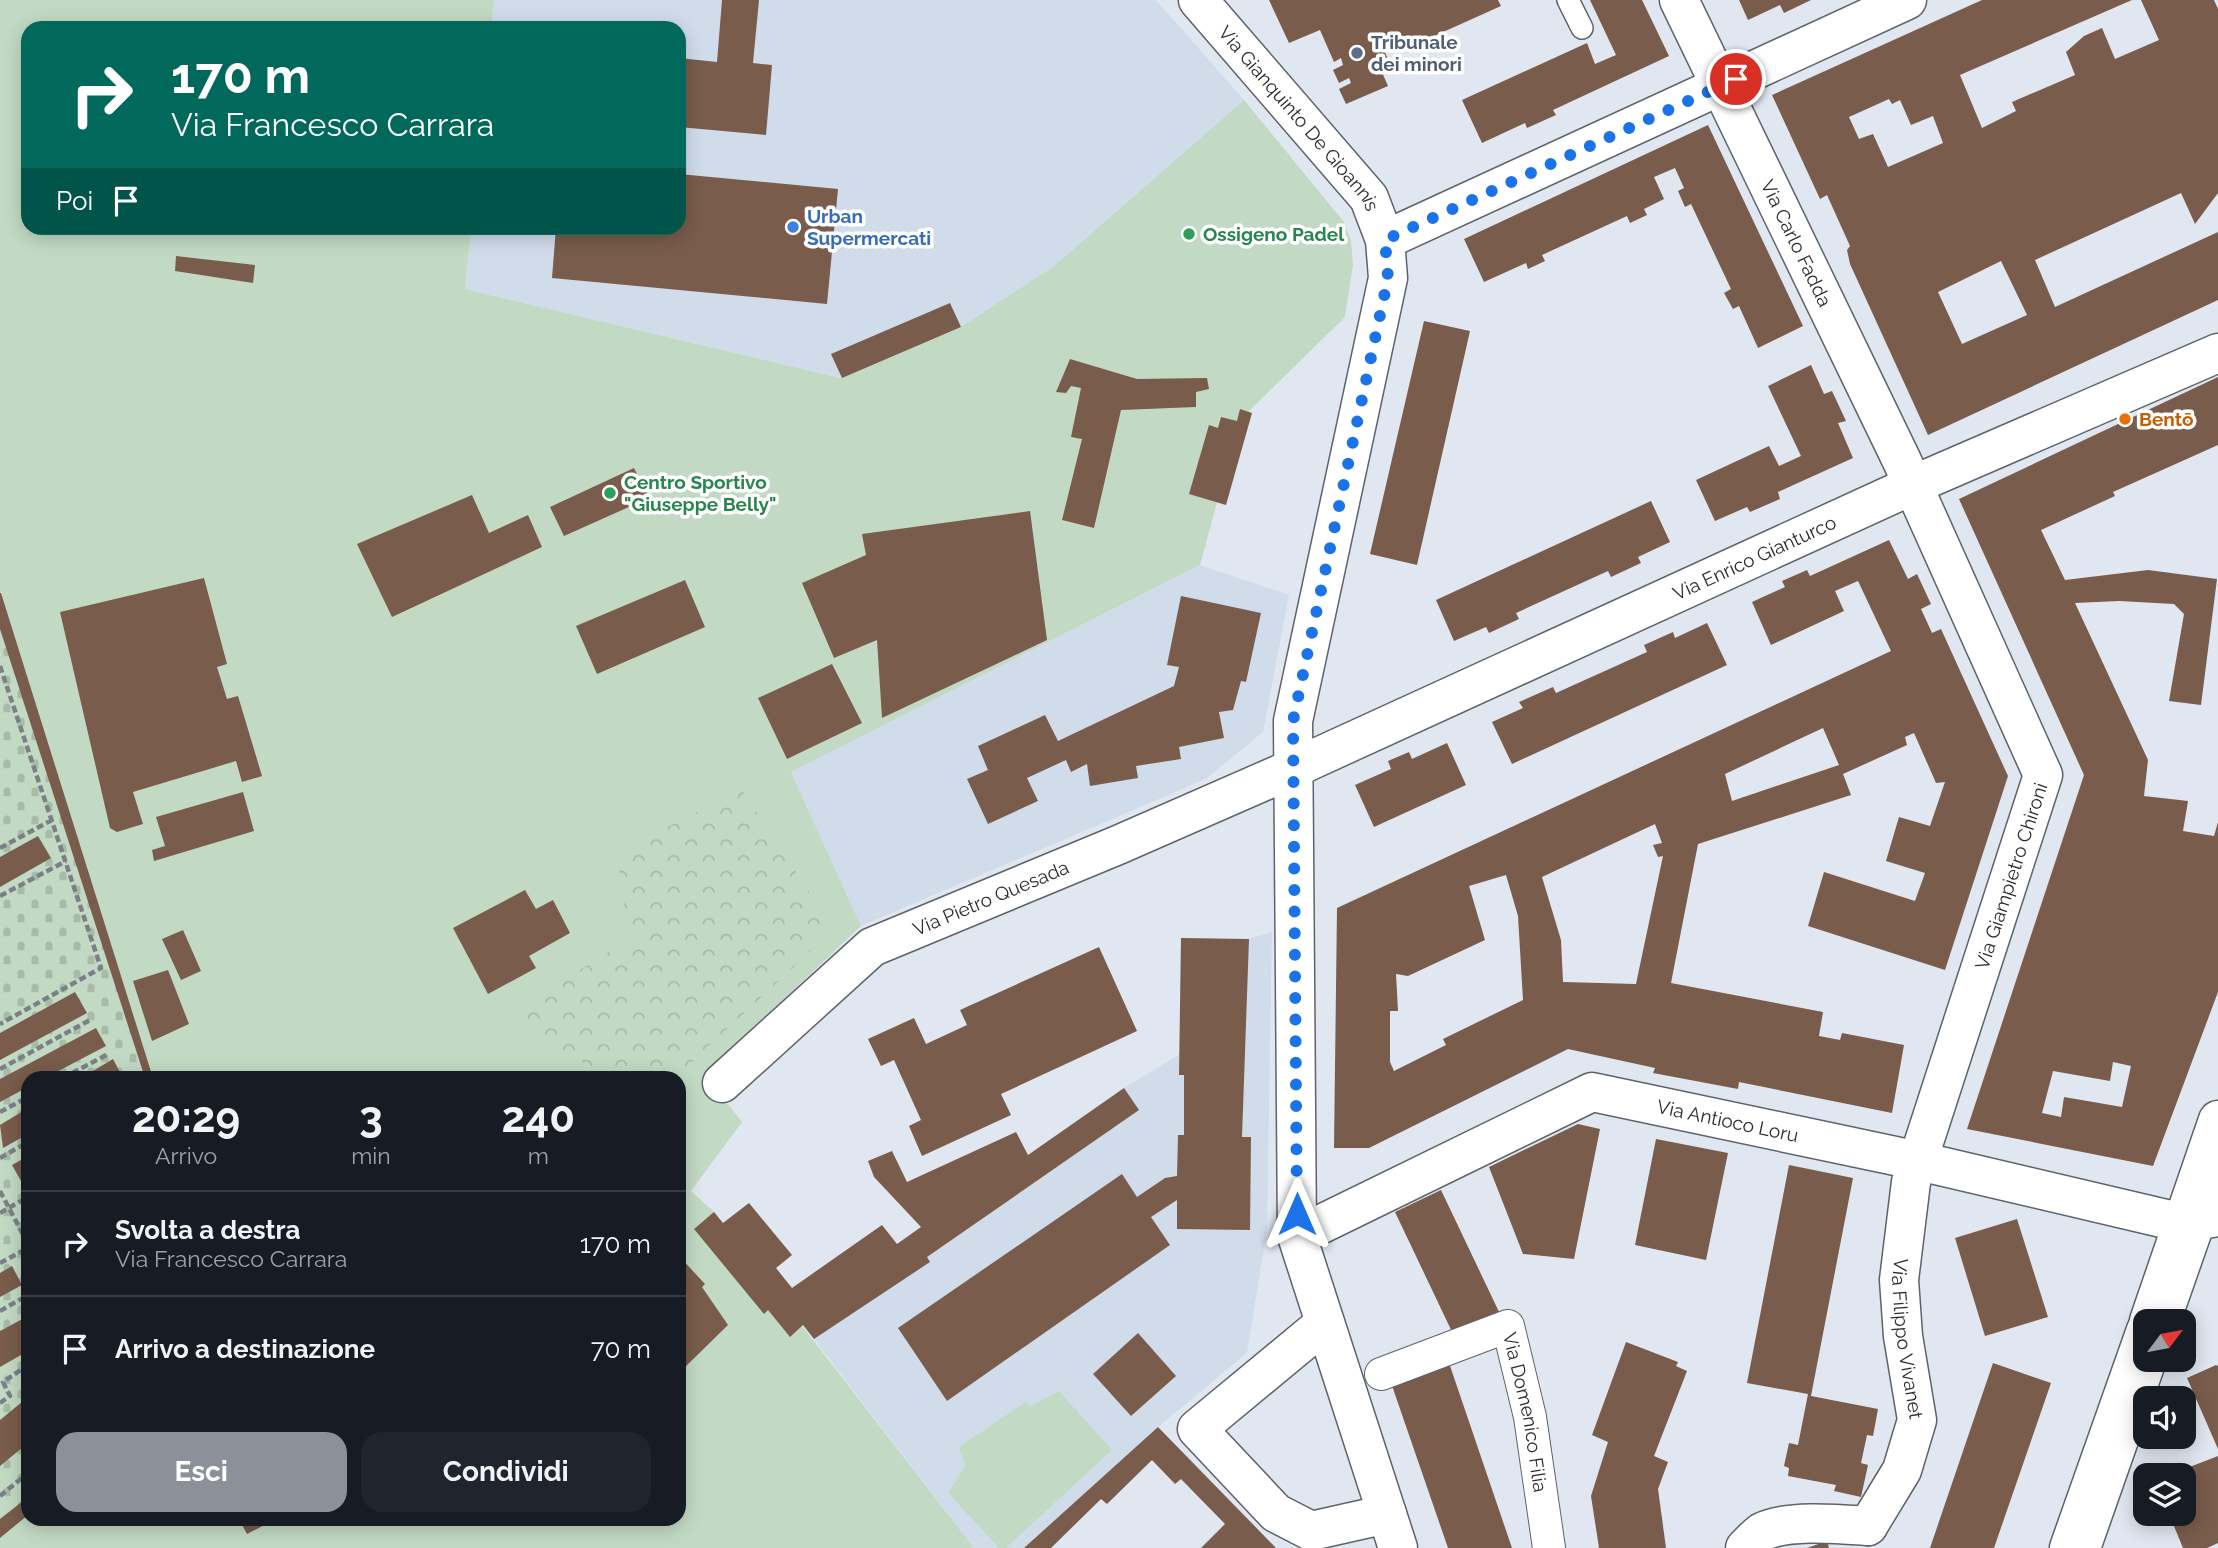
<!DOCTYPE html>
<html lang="it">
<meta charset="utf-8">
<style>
:root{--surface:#171b24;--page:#20242c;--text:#f1f3f6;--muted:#9ea1a6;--line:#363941;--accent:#8c9099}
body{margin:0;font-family:Raleway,sans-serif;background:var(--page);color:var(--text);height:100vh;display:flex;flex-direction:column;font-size:26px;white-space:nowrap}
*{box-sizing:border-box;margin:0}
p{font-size:23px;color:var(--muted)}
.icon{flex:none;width:38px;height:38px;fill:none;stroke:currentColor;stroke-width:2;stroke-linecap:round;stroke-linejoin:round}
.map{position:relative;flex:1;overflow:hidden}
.side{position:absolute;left:21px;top:1071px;width:665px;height:455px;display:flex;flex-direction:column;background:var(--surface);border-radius:21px;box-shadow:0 4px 18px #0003}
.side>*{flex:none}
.hud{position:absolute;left:21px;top:21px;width:665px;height:214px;border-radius:21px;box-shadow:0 4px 18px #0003;background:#00695c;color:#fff;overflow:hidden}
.needle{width:46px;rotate:58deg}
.buttons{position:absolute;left:2133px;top:1309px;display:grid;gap:14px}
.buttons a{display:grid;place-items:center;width:63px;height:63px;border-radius:14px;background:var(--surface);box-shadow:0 4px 18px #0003;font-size:35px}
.pin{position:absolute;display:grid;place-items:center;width:60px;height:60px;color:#fff;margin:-30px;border:4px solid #fff;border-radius:50%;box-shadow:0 2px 7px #0007}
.me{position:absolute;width:77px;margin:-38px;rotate:0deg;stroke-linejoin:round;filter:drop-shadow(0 0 5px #0008)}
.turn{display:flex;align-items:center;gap:24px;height:147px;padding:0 35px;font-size:32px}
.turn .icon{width:91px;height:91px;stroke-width:2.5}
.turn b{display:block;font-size:49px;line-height:60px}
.then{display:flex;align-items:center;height:66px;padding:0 35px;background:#0003;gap:14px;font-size:26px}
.eta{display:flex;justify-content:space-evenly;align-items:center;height:119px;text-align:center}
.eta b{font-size:42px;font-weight:700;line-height:49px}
.action{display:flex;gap:14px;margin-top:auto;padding:14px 35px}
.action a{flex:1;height:80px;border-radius:21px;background:var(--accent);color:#fff;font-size:28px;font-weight:700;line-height:80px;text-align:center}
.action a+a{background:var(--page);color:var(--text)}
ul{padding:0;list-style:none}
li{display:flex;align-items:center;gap:21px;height:105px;padding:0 35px;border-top:2px solid var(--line)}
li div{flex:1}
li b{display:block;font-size:26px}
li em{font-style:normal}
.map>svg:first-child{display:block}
</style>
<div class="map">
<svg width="2218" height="1548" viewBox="0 0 2218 1548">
<defs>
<pattern id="forest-crowns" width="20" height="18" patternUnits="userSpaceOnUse" patternTransform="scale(1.75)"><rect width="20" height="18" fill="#c2dac4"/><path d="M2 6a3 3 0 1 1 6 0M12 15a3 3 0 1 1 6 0" fill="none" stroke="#a7bba9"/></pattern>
<pattern id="cemetery-stones" width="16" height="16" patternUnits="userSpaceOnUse" patternTransform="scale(1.75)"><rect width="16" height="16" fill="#c2dac4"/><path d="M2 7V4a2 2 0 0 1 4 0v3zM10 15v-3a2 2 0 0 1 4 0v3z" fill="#a7bba9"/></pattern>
</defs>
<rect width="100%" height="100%" fill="#e0e7f0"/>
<path fill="#d1dceb" d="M494 0H1156L1244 100 1054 266 961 327 842 378 465 289 471 228H679V28H491Z
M1200 565 1289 595 1263 732 1206 779 861 926 791 772Z
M1272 932 1267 1228 1247 1353 1158 1427 1024 1548H974L814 1339 930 1262 927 1257 1138 1110 1124 1088 1180 1054 1249 939Z"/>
<path fill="#c2dac4" d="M0 0H494L491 28H28V228H471L465 289 841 378 961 327 1054 266 1244 100 1344 222 1351 241 1353 265 1345 317 1239 421 1200 565 791 772 861 926 705 1074 742 1122 691 1191 714 1212 974 1548H0V1537L28 1514V1519H679V1078H153L0 591Z
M1059 1391 1112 1450 1006 1548H999L948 1493 965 1466 959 1447 1026 1402 1031 1406Z"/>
<path fill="url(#forest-crowns)" d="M741 789 834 929 675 1078H608L507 1015 629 939 617 853Z"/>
<path fill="url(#cemetery-stones)" d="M0 591 153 1078H28V1515L0 1538Z"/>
<path fill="#795c4b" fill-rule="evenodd" d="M722 0H759L753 63 772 65 766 135 679 127V58L717 62Z
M1269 0H1498L1501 6 1412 46 1408 37 1383 48 1391 66 1381 70 1388 86 1346 104 1339 89 1351 83 1349 78 1339 83 1333 70 1343 65 1341 58 1334 62 1320 30 1289 43Z
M1590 0H1642L1669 56 1553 110 1556 115 1527 128 1525 123 1482 143 1462 100 1587 43 1595 64 1616 55Z
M1739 0H1811L1784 13 1780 5 1748 20Z
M1982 0H2132L1960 75 1982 128 2016 111 2012 102 2075 75 2066 52 2084 36 2102 28 2115 59 2159 40 2141 0H2214L2218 9V193L2195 224 2181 193 2035 260 2055 307 2218 232V300L1928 435 1850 264 1847 250 1850 246 1827 195 1820 199 1772 95ZM1889 99 1892 104 1900 100 1911 125 1933 116 1943 143 1888 167 1873 134 1859 139 1849 117ZM2001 261 2027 315 1962 344 1938 292Z
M1708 125 1803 326 1758 348 1739 306 1733 309 1724 293 1731 289 1691 204 1685 207 1678 191 1684 188 1675 168 1654 177 1664 199 1644 209 1647 215 1630 223 1627 216 1542 255 1545 261 1528 269 1526 263 1484 282 1464 239Z
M679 174 838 189 827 304 552 278 556 228H679Z
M176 256 255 265 253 283 175 271Z
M950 303 961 327 842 378 831 354Z
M1424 321 1470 331 1417 565 1370 554Z
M1070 359 1137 379 1207 378 1209 389 1196 392V407L1121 410 1094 528 1062 520 1082 439 1071 437 1081 388 1071 386 1066 393 1056 392Z
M1811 365 1824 394 1832 391 1846 421 1838 423 1853 458 1778 492 1780 499 1750 512 1747 507 1715 521 1696 480 1769 446 1779 466 1801 456 1768 386Z
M2218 377V445L2113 492 2115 496 2041 530 2065 580 2148 570 2217 579 2201 705 2169 701 2184 614 2174 604 2119 601 2075 603 2148 760 2144 796 2188 801 2183 831 2214 836 2218 822V992L2153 1166 1967 1129 2084 775 1959 499ZM2113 1062 2131 1066 2122 1107 2064 1097 2061 1117 2042 1113 2053 1071 2110 1081Z
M1240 409 1252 413 1226 505 1189 494 1209 425 1218 428 1221 417 1237 421Z
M634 468 649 498 564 536 550 507Z
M472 495 489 533 528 515 542 547 392 617 357 544Z
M1651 501 1670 542 1638 557 1641 563 1611 577 1608 571 1516 613 1519 619 1489 633 1486 627 1454 641 1436 600Z
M1030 511 1047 640 882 718 877 640 834 658 802 583 866 555 862 534Z
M1889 540 1908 579 1917 574 1931 604 1921 609 1932 633 1941 629 2008 776 1945 970 1808 926 1824 872 1915 901 1925 873 1886 861 1899 817 1930 826 1945 782 1936 783 1914 733 1905 737 1907 745 1843 774 1851 795 1698 844 1671 983 1823 1012 1819 1036 1840 1040 1842 1033 1904 1045 1892 1113 1739 1082 1738 1089 1653 1073 1655 1068 1568 1049 1369 1148H1334L1337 908 1891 651 1858 581 1835 591 1844 611 1771 645 1752 602 1785 587 1782 581 1807 570 1810 576ZM1823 728 1839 765 1732 801 1725 774ZM1655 824 1662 843 1653 845 1658 857 1663 856 1636 984 1563 982 1561 940 1542 877ZM1506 875 1518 916 1523 1000 1443 1039 1446 1045 1394 1071 1390 1062V1011H1398L1396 974 1408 976 1485 940 1469 886Z
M204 578 227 664 217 667 227 699 238 696 262 776 242 782 236 761 133 792 143 824 117 832 110 828 60 612Z
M685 580 705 627 597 674 576 626Z
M0 593H1L153 1078H145L0 629Z
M1181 596 1261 613 1246 682 1241 681 1233 710 1219 712 1224 738 1179 747 1181 759 1136 766 1138 778 1090 786 1087 764 1071 772 1066 760 1027 778 1038 801 988 824 967 779 988 770 978 746 1045 715 1058 741 1174 686 1179 667 1167 665Z
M1707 623 1727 665 1512 764 1492 722 1523 708 1519 702 1553 687 1556 693 1647 652 1644 645 1673 632 1675 638Z
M832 664 862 723 787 759 758 698Z
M1447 743 1466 785 1374 827 1355 785 1391 769 1388 761 1409 752 1412 759Z
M243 792 254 831 154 861 152 850 165 846 156 817Z
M38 836 51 858 0 887V857Z
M525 890 536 909 553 900 570 933 529 956 536 968 488 994 453 928Z
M183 930 201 971 181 980 162 939Z
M1181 938 1249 939 1242 1137H1251L1250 1230 1177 1229V1200L1151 1217 1170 1245 947 1401 898 1328 1122 1174 1137 1197 1165 1178 1177 1176 1178 1135H1184V1075H1179Z
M1099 947 1137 1031 1001 1094 1011 1115 922 1156 909 1126 921 1120 894 1060 881 1066 868 1039 914 1018 926 1044 967 1025 960 1010Z
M168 970 189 1024 152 1041 133 981Z
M75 992 87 1013 0 1060V1033Z
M96 1028 106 1046 45 1078H28V1087L0 1102V1079Z
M113 1059 123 1078H81Z
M1124 1088 1139 1110 927 1257 930 1262 814 1339 803 1325 790 1337 768 1310 764 1314 694 1229 714 1212 723 1223 749 1203 792 1255 776 1268 792 1288 882 1225 897 1244 921 1227 874 1177 868 1161 892 1151 907 1182 1016 1132 1028 1155Z
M28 1108V1134L3 1148 0 1125Z
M1578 1124 1600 1129 1574 1259 1523 1254 1489 1167Z
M1656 1139 1728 1153 1706 1260 1635 1245Z
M28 1156V1187L25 1188 12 1165Z
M1789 1165 1853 1178 1811 1396 1878 1409 1873 1436 1867 1435 1861 1463 1868 1465 1861 1497 1834 1491 1836 1485 1788 1476 1789 1468 1784 1466 1789 1443 1798 1445 1808 1394 1747 1383Z
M1441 1190 1500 1314 1454 1336 1395 1212Z
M2017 1219 2048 1317 1985 1336 1955 1238Z
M679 1256 705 1284 702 1287 728 1325 679 1373Z
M12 1266 22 1285 0 1297V1273Z
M28 1316V1351L0 1367V1331Z
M1138 1333 1176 1376 1131 1416 1093 1374Z
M1626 1342 1678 1362 1676 1366 1687 1371 1654 1456 1668 1462 1658 1489 1666 1548H1599L1591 1496 1608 1442 1592 1435Z
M1447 1357 1512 1548H1448L1389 1377Z
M1993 1363 2051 1383 1994 1548H1930Z
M2216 1365 2218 1366V1449L2187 1378Z
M28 1397V1443L0 1466V1420Z
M1158 1427 1276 1548H1201L1225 1524 1181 1479 1175 1484 1152 1460 1107 1504 1101 1499 1051 1548H1024Z
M2218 1456V1543L2207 1548H2183L2169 1514H2184V1475H2156L2182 1464 2187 1468Z
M28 1497V1515L0 1538V1519Z
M239 1519H276L247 1534Z
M1827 1541 1829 1548H1807Z"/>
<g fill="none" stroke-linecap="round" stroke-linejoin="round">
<g stroke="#5d636b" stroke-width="24">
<path id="service" d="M1568 0 1582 28
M2170 1321 2218 1184
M2090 1548 2156 1360"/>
</g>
<g stroke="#5d636b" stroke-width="34">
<g id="pedestrian">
<path id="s1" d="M1381 1374 1508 1326 1530 1417 1549 1548"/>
</g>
</g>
<g stroke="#5d636b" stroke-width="41">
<g id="minor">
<path id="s2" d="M1198 0 1369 198 1385 240 1388 278 1293 721 1297 1236 1398 1548"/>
<path id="s3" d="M1679 0 1902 461 2043 775 1911 1182 1899 1280 1903 1336 1917 1420 1902 1470 1868 1526"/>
<path d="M1385 240 1907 0"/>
<path id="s4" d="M722 1083 872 947 1118 845 1294 768 1913 485 2218 353"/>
<path id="s5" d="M1297 1236 1592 1092 1919 1161 2183 1223 2218 1217"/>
<path d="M1325 1323 1197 1429 1276 1513 1311 1531 1387 1514"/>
<path d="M1745 1548C1750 1543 1756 1536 1762 1532 1787 1519 1840 1524 1868 1526"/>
</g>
</g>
<g stroke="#5d636b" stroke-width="41">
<path id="tertiary" d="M2149 1321 2218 1120
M2069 1548 2146 1330"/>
</g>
<path stroke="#7c8086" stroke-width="4.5" stroke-dasharray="7 3.5" stroke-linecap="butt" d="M0 666 101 968 0 1024
M0 848 52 820
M0 896 66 861
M0 1069 90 1020
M63 1078 108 1054
M0 1112 28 1097
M0 1158 28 1142
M0 1191 28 1244
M0 1213 28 1197
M0 1263 28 1248
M0 1311 28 1295
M0 1403 10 1396 3 1382 28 1365
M0 1496 28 1473"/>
<use href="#service" stroke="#fff" stroke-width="21"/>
<use href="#pedestrian" stroke="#fff" stroke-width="32"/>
<use href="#minor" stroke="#fff" stroke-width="38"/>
<use href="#tertiary" stroke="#fff" stroke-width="38"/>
</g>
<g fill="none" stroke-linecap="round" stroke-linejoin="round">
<path stroke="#1a73e8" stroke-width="12" stroke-dasharray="0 21.6" d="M1297 1214 1293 721 1388 278 1385 240 1736 79"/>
</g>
<circle fill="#5c6f8a" stroke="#fff" stroke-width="2.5" cx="1357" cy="53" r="7"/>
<circle fill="#3f7fe0" stroke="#fff" stroke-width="2.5" cx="793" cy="227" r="7"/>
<g fill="#2e9e5b" stroke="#fff" stroke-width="2.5">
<circle cx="1189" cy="234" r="7"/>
<circle cx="610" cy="493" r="7"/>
</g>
<circle fill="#e8710a" stroke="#fff" stroke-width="2.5" cx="2125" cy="419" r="7"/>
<g text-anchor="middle" stroke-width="7" stroke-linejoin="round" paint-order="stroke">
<g font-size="19" font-weight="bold" fill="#4e5e75" stroke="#fff" text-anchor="start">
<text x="1371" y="49">Tribunale<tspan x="1371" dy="22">dei minori</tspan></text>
</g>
<g font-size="19" fill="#292b2f" stroke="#fff">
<text dy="7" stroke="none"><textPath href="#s2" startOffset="156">Via Gianquinto De Gioannis</textPath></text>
<text dy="7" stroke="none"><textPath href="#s3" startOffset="270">Via Carlo Fadda</textPath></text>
<text dy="7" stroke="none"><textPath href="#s4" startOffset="1167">Via Enrico Gianturco</textPath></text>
<text transform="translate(2011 876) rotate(-72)" y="7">Via Giampietro Chironi</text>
<text dy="7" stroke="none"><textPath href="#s4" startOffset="331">Via Pietro Quesada</textPath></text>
<text dy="7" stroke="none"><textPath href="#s5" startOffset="467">Via Antioco Loru</textPath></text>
<text dy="7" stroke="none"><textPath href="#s3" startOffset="1442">Via Filippo Vivanet</textPath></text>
<text dy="7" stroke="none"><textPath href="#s1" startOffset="224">Via Domenico Filia</textPath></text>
</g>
<g font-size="19" font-weight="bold" fill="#366cbe" stroke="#fff" text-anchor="start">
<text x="807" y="223">Urban<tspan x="807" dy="22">Supermercati</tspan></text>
</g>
<g font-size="19" font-weight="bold" fill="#27864d" stroke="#fff" text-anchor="start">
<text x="1203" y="241">Ossigeno Padel</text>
<text x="624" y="489">Centro Sportivo<tspan x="624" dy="22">"Giuseppe Belly"</tspan></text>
</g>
<g font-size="19" font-weight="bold" fill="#c56008" stroke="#fff" text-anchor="start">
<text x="2139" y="426">Bentō</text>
</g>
</g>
</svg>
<div class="buttons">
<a><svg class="needle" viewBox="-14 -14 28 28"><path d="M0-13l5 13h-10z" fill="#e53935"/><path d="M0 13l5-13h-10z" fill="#9ea1a6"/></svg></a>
<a><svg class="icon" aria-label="sound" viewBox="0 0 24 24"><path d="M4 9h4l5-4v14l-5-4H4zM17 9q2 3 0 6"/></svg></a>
<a><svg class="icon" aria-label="layers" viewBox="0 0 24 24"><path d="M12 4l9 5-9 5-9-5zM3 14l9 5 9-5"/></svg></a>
</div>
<div class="pin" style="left:1736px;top:79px;background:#d93025"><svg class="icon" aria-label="arrive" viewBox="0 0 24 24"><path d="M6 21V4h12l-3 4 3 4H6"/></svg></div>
<svg class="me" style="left:1297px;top:1214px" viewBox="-20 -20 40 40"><path d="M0-17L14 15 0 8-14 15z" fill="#1a73e8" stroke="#fff" stroke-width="4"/></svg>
<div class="hud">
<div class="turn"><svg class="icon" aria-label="right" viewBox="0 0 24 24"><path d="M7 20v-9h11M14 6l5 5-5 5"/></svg><div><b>170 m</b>Via Francesco Carrara</div></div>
<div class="then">Poi<svg class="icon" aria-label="arrive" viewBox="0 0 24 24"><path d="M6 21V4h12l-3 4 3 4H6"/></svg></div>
</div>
<section class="side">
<div class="eta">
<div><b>20:29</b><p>Arrivo</p></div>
<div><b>3</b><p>min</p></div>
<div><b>240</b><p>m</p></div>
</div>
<ul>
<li><svg class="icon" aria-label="right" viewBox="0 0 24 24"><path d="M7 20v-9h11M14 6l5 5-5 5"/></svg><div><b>Svolta a destra</b><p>Via Francesco Carrara</p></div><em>170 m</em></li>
<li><svg class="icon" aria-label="arrive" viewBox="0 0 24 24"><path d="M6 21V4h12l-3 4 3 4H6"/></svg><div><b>Arrivo a destinazione</b></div><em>70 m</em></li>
</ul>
<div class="action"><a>Esci</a><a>Condividi</a></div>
</section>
</div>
